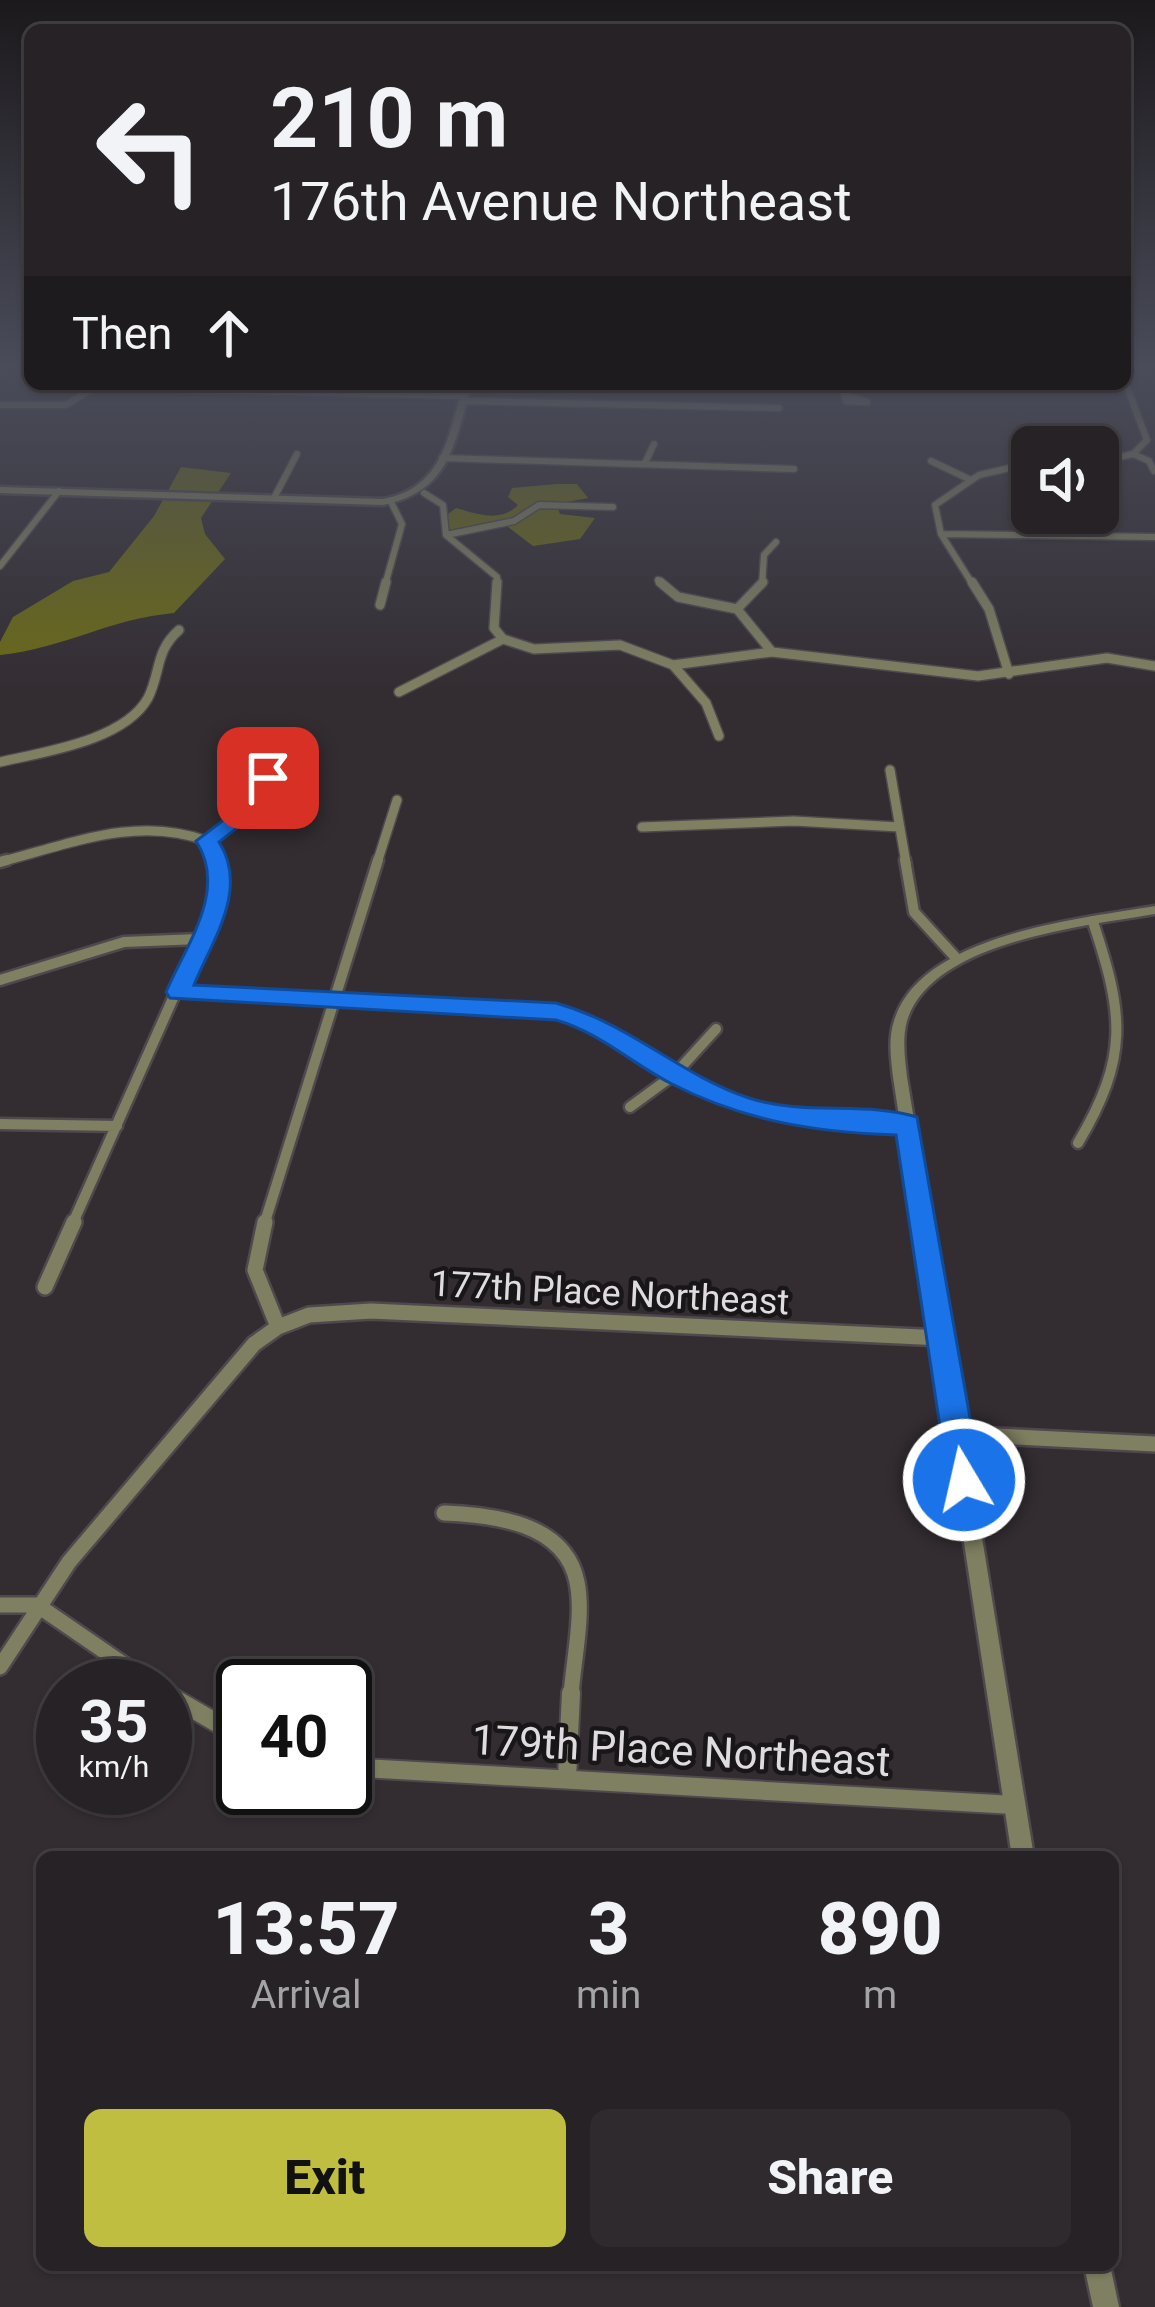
<!DOCTYPE html>
<style>
:root{--surface:#262226;--page:#2e2a2e;--text:#f1f3f6;--muted:#a4a4a7;--line:#423f43;--accent:#bfbe41}
body{margin:0;font-family:Roboto,sans-serif;background:var(--page);color:var(--text);height:100vh;display:flex;flex-direction:column;font-size:45px;white-space:nowrap}
*{box-sizing:border-box;margin:0}
p{font-size:39px;color:var(--muted)}
.icon{flex:none;width:66px;height:66px;fill:none;stroke:currentColor;stroke-width:2;stroke-linecap:round;stroke-linejoin:round}
.map{position:relative;flex:1;overflow:hidden}
.side{position:absolute;left:36px;top:1851px;width:1083px;height:420px;display:flex;flex-direction:column;background:var(--surface);border-radius:18px;box-shadow:0 3px 9px #0004,0 0 0 3px var(--line)}
.side>*{flex:none}
.hud{position:absolute;left:24px;top:24px;width:1107px;height:366px;border-radius:18px;box-shadow:0 3px 9px #0004,0 0 0 3px var(--line);background:#262226;color:var(--text);overflow:hidden}
.tools{position:absolute;left:1011px;top:426px;display:grid;gap:24px}
.tools a{display:grid;place-items:center;width:108px;height:108px;border-radius:18px;background:var(--surface);box-shadow:0 3px 9px #0004,0 0 0 3px var(--line);font-size:60px}
.speed{position:absolute;left:36px;top:1659px;display:flex;gap:24px;font-size:60px;font-weight:700;text-align:center}
.speed>*{display:grid;place-content:center;width:156px;height:156px;border-radius:50%;background:var(--surface);box-shadow:0 3px 9px #0004,0 0 0 3px var(--line);line-height:1}
.speed small{font-size:30px;font-weight:400}
.speed .limit{border:6px solid #111;border-radius:18px;background:#fff;color:#111}
.pin{position:absolute;display:grid;place-items:center;width:102px;height:102px;color:#fff;margin:-51px;border-radius:24px;box-shadow:0 6px 18px #0006}
.me{position:absolute;width:132px;margin:-66px;rotate:351deg;stroke-linejoin:round;filter:drop-shadow(0 0 9px #0008)}
.turn{display:flex;align-items:center;gap:42px;height:252px;padding:0 48px;font-size:54px}
.turn .icon{width:156px;height:156px;stroke-width:2.5}
.turn b{display:block;font-size:84px;line-height:102px}
.then{display:flex;align-items:center;height:114px;padding:0 48px;background:#0003;gap:24px;font-size:45px}
.eta{display:flex;justify-content:space-evenly;align-items:center;height:204px;text-align:center}
.eta b{font-size:72px;font-weight:800;line-height:84px}
.cta{display:flex;gap:24px;margin-top:auto;padding:24px 48px}
.cta a{flex:1;height:138px;border-radius:18px;background:var(--accent);color:#111;font-size:48px;font-weight:800;line-height:138px;text-align:center}
.cta a+a{background:var(--page);color:var(--text)}
.map>svg:first-child{display:block}
</style>
<div class="map">
<svg width="1155" height="2307" viewBox="0 0 1155 2307">
<rect width="100%" height="100%" fill="#332d32"/>
<path fill="#6b6a17" d="M181 467 231 473 201 518 205 534 225 559 174 613C108 619 66 648 0 655V642L13 617 73 581 109 572 154 516Z
M556 484H577L588 498 556 504 560 514 595 518 580 539 533 546 504 524 446 535 444 517 456 508C477 514 501 523 518 505L508 497 512 488Z"/>
<g fill="none" stroke-linecap="round" stroke-linejoin="round">
<g stroke="#4f494e" stroke-width="9">
<path id="minor-far4" d="M842 384 844 394
M162 389 464 396
M844 394 867 402 846 401Z
M462 401 779 408
M0 405H66L97 386
M1133 454 1149 461 1154 471
M442 458 794 469
M931 461 971 480
M1098 462 1133 454 1147 440 1125 382
M645 463 654 444
M424 493 443 505 446 535 497 577V585
M274 498 297 454
M941 534 1155 537
M446 535 514 521 539 505 613 507
M0 566 59 491
M658 580 664 585
M385 585 402 524 391 502
M762 585 764 555 776 542
M973 585 941 534 935 505 979 475 1032 463"/>
</g>
<g stroke="#4f494e" stroke-width="12">
<path id="minor-far3" d="M497 582 494 628 503 639
M660 582 678 597 737 609
M763 582 737 609 772 652
M972 582 989 609 1009 674
M380 605 386 582
M503 639 534 649 620 645 673 665 772 652 978 676 1107 658 1155 666
M673 665 706 703 719 736
M399 692 503 639
M0 762C43 752 124 741 148 698 161 672 155 651 179 630
M890 770 906 863
M642 827 794 821 899 827
M0 862C70 844 137 815 207 841
M221 863 207 841 265 798 268 777 249 767
M377 863 397 800"/>
</g>
<g stroke="#4f494e" stroke-width="15">
<path id="minor-far2" d="M905 860 914 912 957 959
M0 862 7 860
M0 980 124 942 199 939
M178 992 556 1011C615 1029 659 1068 713 1094 774 1123 842 1123 907 1125
M630 1107 675 1074 716 1029
M0 1124 117 1126
M1078 1143C1129 1057 1124 1015 1093 922
M72 1225 223 886 220 860
M264 1225 378 860"/>
</g>
<g stroke="#4f494e" stroke-width="20">
<path id="minor-far1" d="M45 1287 74 1222
M278 1327 309 1315 371 1311 942 1338
M957 1434 1155 1444
M444 1513C492 1515 565 1522 577 1582 584 1616 573 1662 571 1696
M0 1605H37L155 1686
M0 1667 69 1562 254 1344 278 1327 255 1270 265 1222
M165 1693 171 1696"/>
</g>
<g stroke="#4f494e" stroke-width="22">
<path id="minor" d="M165 1693 243 1738
M345 1767 1014 1805
M567 1778 571 1693"/>
</g>
<g stroke="#4f494e" stroke-width="5">
<path id="tertiary" d="M464 384H472C454 442 452 491 383 505L0 493V487L383 499C444 488 448 435 464 384Z
M1155 906V914C1086 926 931 941 907 1021 902 1039 905 1059 907 1077L1034 1857H1012L893 1077C891 1059 888 1039 894 1021 920 934 1080 919 1155 906Z
M1084 2265H1110L1119 2307H1093Z"/>
</g>
<use href="#minor-far4" stroke="#7f8061" stroke-width="6"/>
<use href="#minor-far3" stroke="#7f8061" stroke-width="9"/>
<use href="#minor-far2" stroke="#7f8061" stroke-width="10"/>
<use href="#minor-far1" stroke="#7f8061" stroke-width="15"/>
<use href="#minor" stroke="#7f8061" stroke-width="18"/>
<use href="#tertiary" fill="#7f8061" fill-rule="evenodd"/>
</g>
<linearGradient id="sky" x2="0" y2="1"><stop stop-color="#1c191c"/><stop offset="0.53" stop-color="#4a4c5a"/><stop offset="1" stop-color="#4a4c5a" stop-opacity="0"/></linearGradient>
<rect width="1155" height="692" fill="url(#sky)"/>
<path fill="#1a73e8" stroke="#114b97" stroke-width="3" d="M260 773 278 778 275 798 219 842C249 889 213 939 194 985L556 1003C631 1024 678 1074 749 1098 804 1116 866 1101 917 1117L981 1480 976 1492 964 1496 952 1492 948 1480 896 1135C813 1132 744 1121 670 1083 630 1062 600 1033 556 1020L170 998 166 992C187 943 228 890 196 841L255 796Z"/>
<g text-anchor="middle" stroke-width="9" stroke-linejoin="round" paint-order="stroke">
<g font-size="36" fill="#dfdbde" stroke="#191618">
<text transform="translate(610 1292) rotate(3)" y="13">177th Place Northeast</text>
</g>
<g font-size="42" fill="#dfdbde" stroke="#191618">
<text transform="translate(681 1750) rotate(3)" y="15">179th Place Northeast</text>
</g>
</g>
</svg>
<div class="tools">
<a><svg class="icon" aria-label="sound" viewBox="0 0 24 24"><path d="M4 9h4l5-4v14l-5-4H4zM17 9q2 3 0 6"/></svg></a>
</div>
<div class="speed"><div>35<small>km/h</small></div><div class="limit">40</div></div>
<div class="pin" style="left:268px;top:778px;background:#d93025"><svg class="icon" aria-label="arrive" viewBox="0 0 24 24"><path d="M6 21V4h12l-3 4 3 4H6"/></svg></div>
<svg class="me" style="left:964px;top:1480px" viewBox="-20 -20 40 40"><circle r="17" fill="#1a73e8" stroke="#fff" stroke-width="3"/><path d="M0-11L8 9 0 5-8 9z" fill="#fff"/></svg>
<div class="hud">
<div class="turn"><svg class="icon" aria-label="left" viewBox="0 0 24 24"><path d="M17 20v-9H6M10 6l-5 5 5 5"/></svg><div><b>210 m</b>176th Avenue Northeast</div></div>
<div class="then">Then<svg class="icon" aria-label="ahead" viewBox="0 0 24 24"><path d="M12 20V5M6 11l6-6 6 6"/></svg></div>
</div>
<section class="side">
<div class="eta">
<div><b>13:57</b><p>Arrival</p></div>
<div><b>3</b><p>min</p></div>
<div><b>890</b><p>m</p></div>
</div>
<div class="cta"><a>Exit</a><a>Share</a></div>
</section>
</div>
